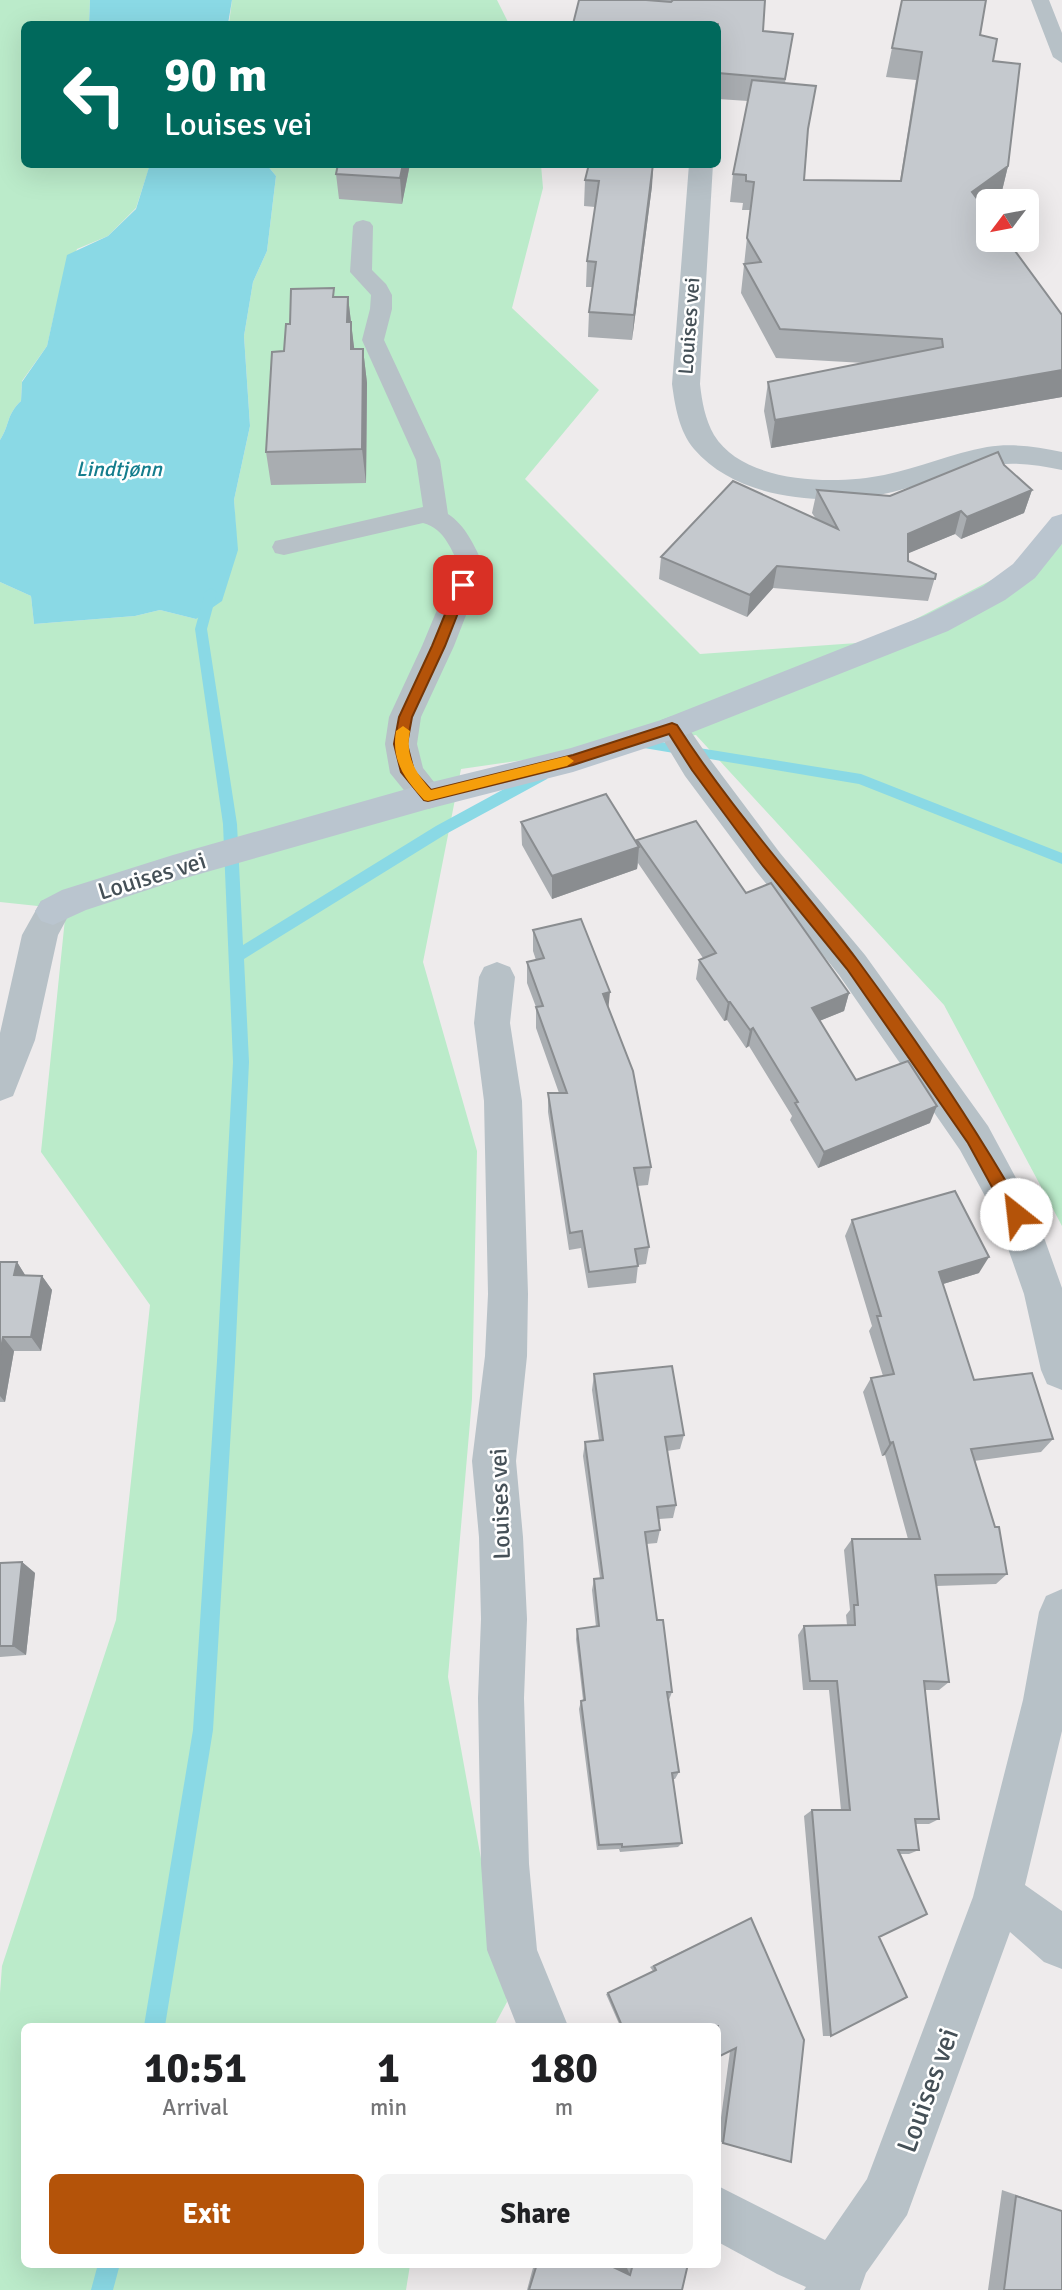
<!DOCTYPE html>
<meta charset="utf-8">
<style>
:root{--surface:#fff;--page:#f2f2f2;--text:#202124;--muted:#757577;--accent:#b45309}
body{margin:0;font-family:Signika,sans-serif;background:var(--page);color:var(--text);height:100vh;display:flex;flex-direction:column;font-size:26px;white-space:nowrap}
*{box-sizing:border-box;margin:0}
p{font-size:23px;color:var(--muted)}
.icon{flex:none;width:38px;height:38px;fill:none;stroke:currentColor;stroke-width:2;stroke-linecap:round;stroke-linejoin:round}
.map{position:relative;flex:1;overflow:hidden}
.sheet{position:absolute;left:21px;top:2023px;width:700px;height:245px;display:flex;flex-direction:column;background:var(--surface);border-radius:10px;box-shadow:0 7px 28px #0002}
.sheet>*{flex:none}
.guide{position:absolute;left:21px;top:21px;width:700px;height:147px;border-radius:10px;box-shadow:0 7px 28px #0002;background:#00695c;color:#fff;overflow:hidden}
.needle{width:46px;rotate:238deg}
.fabs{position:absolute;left:976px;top:189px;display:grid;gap:14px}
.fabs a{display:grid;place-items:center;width:63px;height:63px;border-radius:10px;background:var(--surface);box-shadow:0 7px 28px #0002;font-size:35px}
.pin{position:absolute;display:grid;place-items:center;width:60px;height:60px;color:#fff;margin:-30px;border-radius:14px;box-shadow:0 4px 10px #0006}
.me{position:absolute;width:77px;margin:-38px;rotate:331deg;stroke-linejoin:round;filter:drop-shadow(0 0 5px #0008)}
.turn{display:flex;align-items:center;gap:24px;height:147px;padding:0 28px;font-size:32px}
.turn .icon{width:91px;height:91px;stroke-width:2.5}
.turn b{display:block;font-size:49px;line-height:60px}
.eta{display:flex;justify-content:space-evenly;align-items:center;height:119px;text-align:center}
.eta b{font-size:42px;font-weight:800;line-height:49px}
.action{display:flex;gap:14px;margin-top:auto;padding:14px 28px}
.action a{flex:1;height:80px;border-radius:10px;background:var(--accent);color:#fff;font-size:28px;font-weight:800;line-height:80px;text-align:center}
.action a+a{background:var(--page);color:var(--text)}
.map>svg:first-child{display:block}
</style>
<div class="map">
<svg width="1062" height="2290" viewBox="0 0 1062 2290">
<rect width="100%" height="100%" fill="#eeebec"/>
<path fill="#bbebca" d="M0 0H90L89 24H24V164L150 165 136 208 108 236 77 249 55 311 47 346 22 381 21 401C6 415 10 425 0 440Z
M232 0H497L509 24H229Z
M267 165H541L543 188 512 308 599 390 525 479 700 654 871 642 1062 544V1226L944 1005 696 735 461 769 423 962 477 1151 472 1399 448 1677 507 2002 494 2026H24V2264L410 2265 406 2290H0V1993L2 1966 116 1620 150 1305 41 1152 66 909 0 902V582L31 596 34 624 135 616 160 610 196 619 237 550 234 500 250 426 244 336 253 282 267 251 276 176Z"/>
<path fill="#8ad9e5" d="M90 0H232L228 24H89Z
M150 164 267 165 276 176 267 251 253 282 244 336 250 426 234 500 238 550 222 601 196 619 160 610 135 616 34 624 31 596 0 582V440C10 425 6 415 21 401L22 382 47 346 67 255 108 236 136 209Z"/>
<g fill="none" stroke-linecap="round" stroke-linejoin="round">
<path fill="#8ad9e5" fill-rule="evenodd" d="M211 588 217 592 207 629 237 824 243 945 436 826 537 771 542 770 549 775 547 779 446 834 244 959 249 1062 235 1361 213 1730 165 2026H144L193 1730 217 1361 233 1062 223 824 195 629 205 592Z
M631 737 861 774 1062 853V864L859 784 626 745V739Z
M98 2264H120L113 2290H91Z"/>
<path fill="#b7c1c7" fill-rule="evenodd" d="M1031 0H1049L1062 33V63L1053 57Z
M363 220 370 222 373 226 372 270 386 284 392 295V309L384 340 440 460 448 514C466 526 474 545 483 564L480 570 471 572 462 570C451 551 446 529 423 523L284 555 275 553 272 547 275 541 284 539 423 507 416 460 362 340 370 309 371 295 350 272 353 226 356 222Z"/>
<path fill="#b7c1c7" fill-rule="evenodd" d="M689 164H713L700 384C702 402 705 419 714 435 744 484 835 485 884 475 919 468 952 453 987 447 1013 443 1037 447 1062 452V470C1037 465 1013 461 988 466 951 472 916 488 879 495 819 505 737 499 694 449 679 431 675 406 672 384Z
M471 554 482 557 486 564 454 646 421 717 417 744 423 768 445 796 440 805 428 809 416 805 390 773 385 744 389 717 422 646 456 564 460 557Z
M672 716 683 720 709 758 780 853 865 955 988 1126 1036 1215 1062 1288V1390L1047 1384 1041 1370 1024 1294 998 1220 960 1150 839 975 756 871 685 776 656 728 661 720Z
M53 897 65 901 71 911 58 935 35 1040 13 1096 0 1101V1033L22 935 41 901Z
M497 962 510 967 515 977 510 1023 522 1101 528 1294 527 1356 516 1461 523 1537 527 1619 524 1698 529 1864 537 1950 568 2026H517L487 1950 481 1864 478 1698 481 1619 479 1537 472 1461 485 1356 488 1294 484 1101 474 1023 479 977 484 967Z
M1062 1589V1731L1025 1885 1062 1911V1969L1044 1962 1010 1932 907 2215 866 2273 860 2290H804L806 2287 777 2274 718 2242V2186L825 2240 867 2179 973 1897 1023 1700 1039 1612 1046 1596Z"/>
<path fill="#bac5cf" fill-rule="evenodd" d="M1062 514V544L1035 578 1005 600 948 631 683 736 573 772 428 809 175 881 86 910 53 925 41 921 35 911 41 901 62 890 173 855 428 783 571 748 661 720 926 615 983 586 1013 564 1052 517Z"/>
</g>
<path fill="#a9adb1" d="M655 0H765L763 31 793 34 785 83 808 137 804 180 900 181 916 80 886 77 892 48 980 35 993 61 1008 166 1001 195 992 201H989V204L983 208 1062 315V397L771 448 764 411 768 382 864 363 776 358 741 293 750 210H742L743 203 730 202 733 174 748 101 718 99V24Z
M338 164H410L402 204 339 199 336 174Z
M653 164 652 186 632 340 588 337 589 312 593 287H586L587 261 595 207 584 206 585 180Z
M335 297H348L354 349H363L367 383 366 483 271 485 266 452 290 324Z
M1004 465 1032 490 1024 513 961 539 955 534 908 553V561L936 574 928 601 773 588 747 617 659 579 661 557 816 519 812 513 817 490 890 496Z
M521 822 637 843V840L746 893 849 993 844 1011 819 1021 856 1080 930 1123 818 1168 790 1120 792 1116 749 1046 746 1048 727 1020 724 1021 696 979 699 960 703 958 638 863 637 869 552 899 522 845Z
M533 930 608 1008 651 1167 648 1185 637 1186 649 1247 646 1264 638 1265 636 1283 588 1288 581 1248 569 1250 548 1112V1093H559L536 1028V1007L527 983V962L536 960 533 951Z
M852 1220 979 1273 943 1284 974 1380 1053 1439 1041 1452 974 1461 1007 1574 996 1584 936 1586 949 1682 939 1690H925L939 1819 929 1824H915L919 1850 909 1854H900L879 1937 831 2036H823L804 1816 812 1810H841L829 1690H803L798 1635 804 1626 847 1625 846 1615 850 1610 844 1550 852 1539H908L885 1455 882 1456 863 1392 871 1378 883 1376 869 1331 872 1326 845 1236Z
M0 1262H17L25 1275 42 1276 52 1290 41 1351H14L5 1402H0Z
M594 1374 684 1435 680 1449 667 1451 676 1505 673 1518 659 1519 660 1530 657 1543 646 1544 657 1620 672 1692 669 1700 679 1772 675 1779H673L682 1843 678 1847 620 1852 619 1849 597 1850 579 1709 581 1701 583 1700 576 1639 577 1629 596 1627 592 1590 594 1579 600 1578 583 1456 585 1442 599 1440 592 1390Z
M22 1562 35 1573 26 1655 0 1657V1563Z
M751 1918 804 2040 723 2143 718 2140 730 2051 718 2026H620L606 1994 653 1971 650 1967Z
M1002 2190 1062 2211V2290H988Z
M534 2264H620L627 2268 628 2264H688L682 2290H527Z"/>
<path fill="#8a8d90" d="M403 164H410L402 204 400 178Z
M653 164 652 186 632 340 634 315Z
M1008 166 1001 195 992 201H989V204L965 220 972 192Z
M348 297 355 355V383L347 322Z
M363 349 367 383 366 483 362 449Z
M1062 370V397L771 448 775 420Z
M1032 490 1024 513 961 539 967 517Z
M961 511 955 534 902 556 908 534Z
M777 566 773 588 747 617 750 595Z
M639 847 637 869 552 899V876Z
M610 992 608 1012 603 994Z
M849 993 844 1011 807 1026 812 1008Z
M728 1002H730L727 1020 724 1021Z
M753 1028 749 1046 746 1048 750 1030Z
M937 1106 930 1123 818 1168 824 1152Z
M989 1257 979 1273 930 1288 939 1272Z
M17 1262 27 1278 14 1275Z
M42 1276 52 1290 41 1351 31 1337Z
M3 1337 14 1351 5 1402 0 1396V1355Z
M893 1442 885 1455 882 1456 890 1443Z
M22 1562 35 1573 26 1655 13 1646Z
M607 2264H620L627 2268 630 2275Z"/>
<path fill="#c5c9ce" stroke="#8a8d90" stroke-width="2" d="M579 0H646L671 2 673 0H765L763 31 793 34 785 79 718 73V24H573Z
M902 0H986L980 35 997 39 993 61 1020 64 1008 166 972 192 989 215V240H1007L1062 315V370L775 420 768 382 943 347 942 339 780 329 744 264 761 262 747 238 754 182 746 181V175L733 174 752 80 816 86 808 129 804 180 901 181 922 52 892 48Z
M338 164H403L400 178 336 174Z
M589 164H653L634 315 589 312 596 262 587 261 599 181 585 180Z
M334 288 333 297H348L347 322H351V349H363L362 449 266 452 272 352 284 351 286 324H290L291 289Z
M998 452 1004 465 1032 490 967 517 961 511 908 534V561L936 574 935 579 777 566 750 595 661 557 733 481 838 529 817 490 890 496Z
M606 794 639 847 552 876 521 822Z
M696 821 746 893 771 883 849 993 812 1008 856 1080 908 1061 937 1106 824 1152 795 1103 798 1102 753 1028 750 1030 730 1002H728L699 960 716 953 637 840Z
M581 919 610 992 603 994 633 1071 651 1167 634 1168 649 1247 635 1249 638 1266 589 1272 582 1231 570 1233 548 1093H567L536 1007 543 1006 527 962 544 958 533 930Z
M955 1191 989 1257 939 1272 974 1380 1032 1373 1053 1439 971 1449 995 1527H999L1007 1574 935 1575 949 1682 924 1681 939 1819H915L919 1850H898L927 1914 879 1937 907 1997 831 2036 812 1810H850L837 1681H810L804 1626 855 1625 854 1605H858L852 1539H920L893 1442 890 1443 871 1378 894 1374 877 1316H881L852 1220Z
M0 1262H17L14 1275 42 1276 31 1337H3L0 1355Z
M672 1366 684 1435 665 1437 676 1505 657 1507 660 1530 645 1532 657 1620H663L672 1692H667L679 1772 672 1773 682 1843 622 1847V1844L599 1845 581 1701 585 1700 577 1629 599 1626 594 1579 603 1578 585 1442 603 1440 594 1374Z
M22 1562 13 1646H0V1563Z
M751 1918 804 2040 791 2162 723 2143 736 2048 718 2057V2026H622L608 1993 656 1970 654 1966Z
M1016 2196 1062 2211V2290H1004Z
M537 2264H607L630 2275 633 2264H688L682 2290H529Z"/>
<path fill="#b45309" stroke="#753606" stroke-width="2" d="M463 581 469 585 445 646 412 717 407 744 414 771 431 790 573 755 672 723 677 725C731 809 798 882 858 961 917 1041 973 1123 1022 1209L1024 1214 1022 1220 1016 1222 1010 1220 968 1143 847 969 763 866 692 770 669 734 573 765 428 801 424 800 401 772 394 744 399 717 432 646 457 585Z"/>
<path fill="#f59e0b" d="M403 726 410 731C405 756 415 772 431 790L567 756 574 761 567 766 428 801 424 800C405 779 391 761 396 731Z"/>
<g text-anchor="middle" stroke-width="5" stroke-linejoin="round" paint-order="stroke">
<g font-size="21" fill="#455057" stroke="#fff">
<text transform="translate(689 326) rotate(-86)" y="7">Louises vei</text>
</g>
<g font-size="21" font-style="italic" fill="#147d8d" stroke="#fff">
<text x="119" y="476">Lindtjønn</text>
</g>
<g font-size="24" fill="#455057" stroke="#fff">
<text transform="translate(152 876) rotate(-17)" y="8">Louises vei</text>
<text transform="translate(500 1504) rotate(-92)" y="8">Louises vei</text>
</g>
<g font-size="28" fill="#455057" stroke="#fff">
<text transform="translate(927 2090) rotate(-70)" y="10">Louises vei</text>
</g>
</g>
</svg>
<div class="fabs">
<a><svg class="needle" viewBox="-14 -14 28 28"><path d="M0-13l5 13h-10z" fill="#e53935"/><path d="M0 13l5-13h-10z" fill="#757577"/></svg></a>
</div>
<div class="pin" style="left:463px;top:585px;background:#d93025"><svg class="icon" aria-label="arrive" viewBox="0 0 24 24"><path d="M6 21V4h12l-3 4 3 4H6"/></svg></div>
<svg class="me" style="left:1016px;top:1214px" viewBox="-20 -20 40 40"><circle r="19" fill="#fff"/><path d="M0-13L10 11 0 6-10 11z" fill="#b45309"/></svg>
<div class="guide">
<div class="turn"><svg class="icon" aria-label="left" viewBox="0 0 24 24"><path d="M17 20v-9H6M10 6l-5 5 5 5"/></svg><div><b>90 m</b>Louises vei</div></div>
</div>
<section class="sheet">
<div class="eta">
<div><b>10:51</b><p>Arrival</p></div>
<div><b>1</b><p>min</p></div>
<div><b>180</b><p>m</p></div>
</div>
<div class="action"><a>Exit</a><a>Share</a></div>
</section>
</div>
